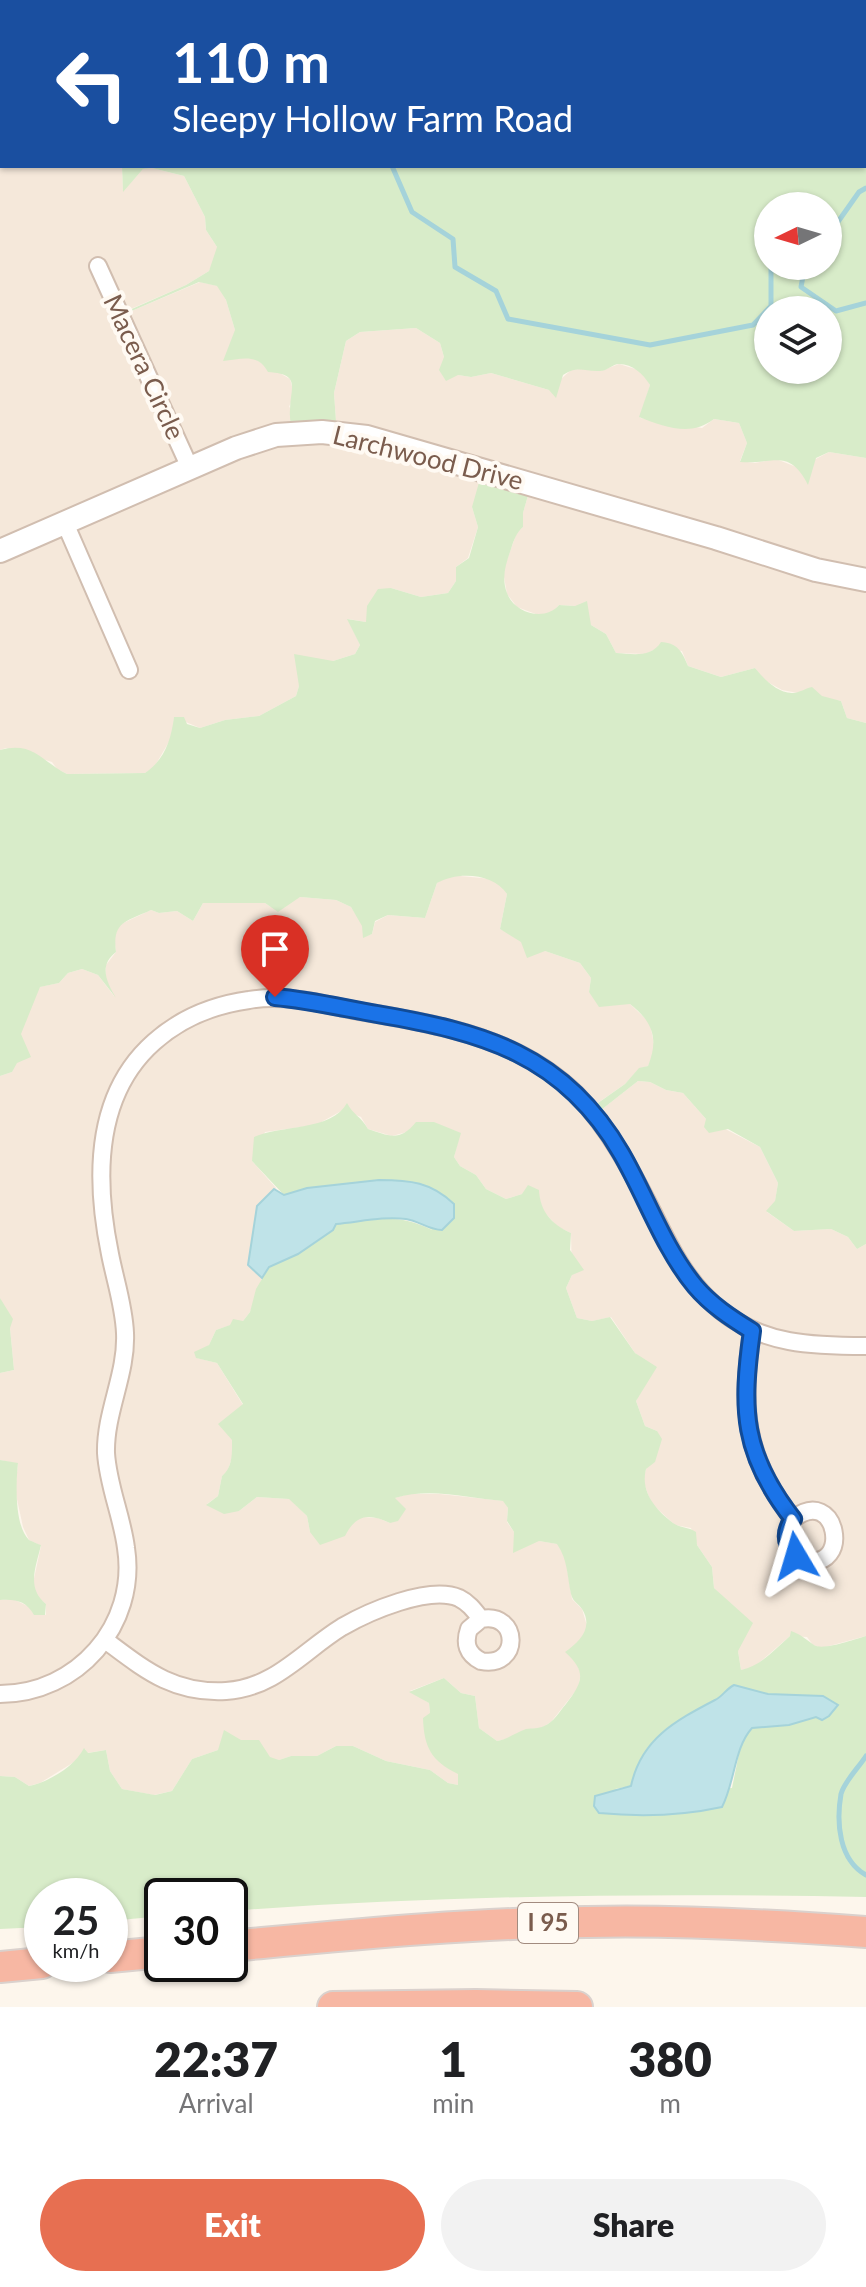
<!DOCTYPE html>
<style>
:root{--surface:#fff;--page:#f2f2f2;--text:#202124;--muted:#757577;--accent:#e76f51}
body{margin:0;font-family:Lato,sans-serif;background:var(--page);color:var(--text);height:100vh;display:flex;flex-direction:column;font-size:30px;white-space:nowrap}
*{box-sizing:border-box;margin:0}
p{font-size:26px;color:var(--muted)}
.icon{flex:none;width:44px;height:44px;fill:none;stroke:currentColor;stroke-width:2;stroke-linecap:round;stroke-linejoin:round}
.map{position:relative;height:2007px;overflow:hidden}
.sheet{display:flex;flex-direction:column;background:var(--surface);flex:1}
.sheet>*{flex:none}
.top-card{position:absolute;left:0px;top:0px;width:866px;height:168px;box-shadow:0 2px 6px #0004;background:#1a4fa0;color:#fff;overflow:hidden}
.needle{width:52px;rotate:265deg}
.buttons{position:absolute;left:754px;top:192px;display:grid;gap:16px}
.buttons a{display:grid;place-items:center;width:88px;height:88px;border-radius:50%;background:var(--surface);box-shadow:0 2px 6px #0004;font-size:40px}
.speed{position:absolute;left:24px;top:1878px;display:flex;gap:16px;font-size:40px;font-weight:700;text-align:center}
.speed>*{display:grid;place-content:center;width:104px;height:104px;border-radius:50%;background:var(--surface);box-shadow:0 2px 6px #0004;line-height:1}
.speed small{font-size:20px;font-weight:400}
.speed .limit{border:4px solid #111;border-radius:12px;background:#fff;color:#111}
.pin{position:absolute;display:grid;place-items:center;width:68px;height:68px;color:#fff;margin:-82px -34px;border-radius:50% 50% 50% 0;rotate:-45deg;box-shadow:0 0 8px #0007}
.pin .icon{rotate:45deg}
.me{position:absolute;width:88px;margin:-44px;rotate:353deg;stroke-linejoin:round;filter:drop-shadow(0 0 6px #0008)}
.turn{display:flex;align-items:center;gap:28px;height:168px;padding:0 40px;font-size:36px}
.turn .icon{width:104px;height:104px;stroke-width:2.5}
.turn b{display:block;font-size:56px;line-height:68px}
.eta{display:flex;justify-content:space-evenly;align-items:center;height:136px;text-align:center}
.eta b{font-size:48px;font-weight:800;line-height:56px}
.button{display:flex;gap:16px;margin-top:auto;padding:16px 40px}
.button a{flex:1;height:92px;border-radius:48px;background:var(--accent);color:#fff;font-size:32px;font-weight:800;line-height:92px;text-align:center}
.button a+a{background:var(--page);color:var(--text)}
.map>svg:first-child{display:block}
</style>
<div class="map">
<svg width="866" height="2007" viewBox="0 0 866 2007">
<rect width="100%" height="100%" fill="#fdf6ec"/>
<path fill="#f5e8da" d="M385 0H866V37H864V2Z
M0 114H2V166H122L123 191 143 169 152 168 184 176 205 217 206 230 217 247V254L209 271 186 285 126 311 127 313 200 282 218 286 226 300 235 330 253 358 290 379 294 394 289 407 337 435 334 393 346 341 360 332 416 328 440 343 444 357 458 375 471 377 491 373 549 390 571 370 586 368 601 371 619 364 642 371 650 385 640 418 702 428 714 419 739 423 747 443 740 461 755 463 776 459 799 468 829 452 866 458V723L847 718 841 701 782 690 764 680 755 668 721 677 688 666 682 651 658 648 645 654 616 653 606 634 591 625 575 606 559 605 553 612 541 616 517 607 507 594 503 571 517 532 523 527V513L531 485 472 507 478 527 468 558 456 567V581L448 593 421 597 391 588 366 622 348 619 360 645 355 654 333 661 299 686 296 696 259 716 225 720 200 728 174 717 173 735 153 769 145 773 67 774 57 769 52 762 6 748 0 750Z
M450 875 492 879 501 884 507 894 500 929 545 951 580 963 591 978 589 992 630 1004 650 1023 655 1050 648 1066 639 1069 625 1084 589 1109 596 1114 638 1081 650 1082 666 1090 683 1093 706 1119 760 1147 778 1183 775 1202 767 1212 794 1231 831 1229 848 1237 857 1249 866 1244V1636L822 1648 813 1645 807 1637 790 1636 753 1668 741 1670 738 1651 719 1593 714 1588 712 1567 697 1545 691 1528 675 1525 651 1503 643 1480 657 1431 645 1426 636 1401 651 1366 635 1353 611 1317 592 1321 577 1318 566 1288 572 1275 571 1233 558 1227 542 1210 540 1201 522 1194 506 1199 486 1189 476 1175 460 1166 454 1157 460 1133 407 1132 392 1136 368 1129 361 1117 343 1110 316 1125 265 1132 252 1161 276 1188 248 1264 262 1278 250 1312 243 1321 216 1330 209 1345 197 1358 217 1363 243 1405 232 1440V1458L227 1472 222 1476 218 1496 207 1504 239 1511 257 1497 290 1499 307 1516 310 1532 351 1523 362 1517 378 1518 390 1523 395 1498 408 1494H440L504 1501 508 1508 507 1522 514 1532 539 1541 558 1544 565 1556 572 1599 582 1609 587 1626 576 1662 581 1674 578 1688 551 1722 541 1728 526 1730 511 1738 497 1741 479 1728 475 1696 461 1693 444 1678 410 1691 429 1703 430 1713 458 1774V1785L448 1783 430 1770 386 1761 353 1746H336L317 1756H291L279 1760 218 1750 192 1759 172 1791 154 1795 122 1789 110 1771 106 1750 87 1753 85 1749 79 1759 40 1783 29 1786 15 1777 0 1776V1600L13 1599 46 1615V1604L37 1597 33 1583 41 1546 29 1540 23 1527 15 1490 18 1464 0 1460V1373L14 1370 10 1328 0 1298V1076L12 1072 20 1034 39 987 59 983 68 973 82 969 98 975 114 996 105 978 106 965 116 952 114 936 119 925 151 910 159 913 177 911 193 921 203 903H265L271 907 300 897 336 900 351 907 363 926V937L372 934 375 922 388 915 425 918 437 883Z"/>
<path fill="#d8ecc9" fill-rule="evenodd" d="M0 0H385L386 2H2L0 114Z
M864 37H866V458L829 452 816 458 808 485C789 447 773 465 740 462L747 443 739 423 714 419C691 437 665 427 639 417L650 385C643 374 633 364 619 364 613 364 607 371 600 371 584 372 579 365 563 375L556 398 549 390 491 373 471 377 458 375 446 381 439 370 444 357 440 343 416 328 360 332 346 341 334 393 337 435 293 437C292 428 289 419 290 410 290 388 302 374 268 372 258 353 242 359 223 361L235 330 226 300 217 286 199 282 127 313 125 312 186 285 209 271 217 247 206 230 205 217 184 176 152 168 143 169 123 192 122 166H864ZM768 206H828V266H768ZM768 310H828V370H768Z
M482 472 531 485 523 513V527C516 533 514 540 511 549 506 564 501 577 507 593 514 613 545 622 559 605L575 606 587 601 591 625 606 634 616 653C633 654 651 658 661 642 677 643 682 651 688 666L721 677 755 668C763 678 778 694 793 693 798 693 807 688 812 687L822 696 841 701 847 718 866 723V1244L857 1249 848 1237 831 1229 794 1231 766 1211 775 1201 778 1183 760 1147 728 1129 709 1133 704 1127 706 1119 683 1093 666 1090 650 1082 638 1081 596 1114 588 1110 625 1084 639 1068 648 1066C659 1039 653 1022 630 1004L599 1007 589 992 591 978 580 963 545 951 527 958 521 942 500 929 507 894C494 873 457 871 437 883L425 918 388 915 375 921 372 934 363 938 362 926 351 907 336 900 300 897 278 912 265 903H203L193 921 177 911 159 913 151 910C126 922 112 921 116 952 98 966 107 982 116 998L98 975 82 969 68 973 59 983 40 987 21 1034 31 1057 17 1063 12 1072 0 1076V750C34 741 42 762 67 774L145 773C164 760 171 741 174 717H184L187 724 200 728 225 720 259 716 296 696 299 686 294 654 333 661 355 654 360 645 347 619 366 622 367 606 378 589 391 588 421 597 448 593 456 581V567L469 558 478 527 472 507Z
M347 1103C353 1115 361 1116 368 1129 389 1136 400 1142 416 1122H434L461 1133 454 1157 460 1166 476 1175 486 1189 506 1199 522 1194 528 1185 539 1190C540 1211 551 1224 571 1233L570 1250 584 1270 572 1275 566 1288 577 1318 592 1321 610 1317 635 1353 657 1367 636 1401 645 1426 657 1431 662 1439 655 1462 646 1469C640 1492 656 1510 673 1523 680 1528 689 1527 696 1532L697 1545 712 1567 714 1588 753 1623 738 1651 741 1670C761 1666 775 1649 790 1636L791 1631C802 1635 805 1639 814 1645 823 1651 855 1639 866 1636V1897C654 1893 442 1895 230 1911V1896H162V1916L110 1921V1896H42V1927L0 1929V1776L15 1777 29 1786C49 1782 75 1766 84 1748L88 1753 106 1750 110 1771 122 1789 155 1795 172 1791 192 1759 218 1750 224 1730 241 1740H259L270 1757 279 1760 291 1756H317L336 1746H353L386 1761 430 1770 448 1783 458 1785V1774C431 1761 424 1747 423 1718L430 1713 429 1703 409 1692 444 1678 461 1693 475 1696 479 1728 497 1741C508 1739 515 1733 526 1729 532 1728 538 1729 544 1726 554 1722 559 1712 566 1704 583 1682 587 1672 565 1652 579 1642 594 1628 582 1609 578 1603 573 1602 571 1594 567 1576 568 1560 557 1544L539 1541 513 1553 514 1532 507 1521 508 1508 503 1501C468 1498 430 1487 395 1498L406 1509 398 1521 390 1523C369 1513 356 1514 345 1536L320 1545 310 1532 307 1516 289 1499 257 1497 239 1511 224 1514 206 1505 218 1496 222 1476C233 1467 232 1453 232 1440L218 1424 243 1404 217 1363 196 1358 194 1352 209 1345 216 1330 230 1325 233 1319 243 1321 250 1312 256 1289 269 1267 298 1254 333 1230 336 1224C374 1220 397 1212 432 1230L358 1184 307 1188 284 1195 252 1161 254 1137C280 1125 332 1131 347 1103ZM734 1685 768 1694 822 1696 816 1717 789 1725 753 1728 742 1739 732 1788 615 1789 631 1786 647 1748 691 1713 719 1699Z
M0 1298 13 1319 10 1328 14 1370 0 1373Z
M0 1460 18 1463C16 1482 14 1525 29 1540 29 1540 40 1545 41 1545 36 1567 26 1588 46 1604L45 1615H34C26 1601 16 1599 0 1600Z"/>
<path fill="#bfe3e8" stroke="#a5d3da" stroke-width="2" d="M379 1180C410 1180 431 1182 454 1204V1218L442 1230C429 1230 419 1221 406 1219 384 1216 359 1222 336 1224L333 1230 298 1254 269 1267 262 1278 248 1265 257 1206 274 1189 284 1195 307 1188Z
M734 1685 768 1694 823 1696 838 1705 829 1716 822 1720 816 1717 789 1725 752 1728C734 1748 735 1782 722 1807 681 1816 641 1817 599 1813L594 1806 595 1796 631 1786C641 1739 675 1721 715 1700 722 1697 726 1689 734 1685Z"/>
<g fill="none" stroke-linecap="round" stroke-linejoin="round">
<path stroke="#a5d3da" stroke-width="5" d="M113 0 206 2
M105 2 107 0
M0 54 2 52
M392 166 412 212 453 239 455 267 496 291 508 319 650 345 753 325 771 306V266
M828 236 859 192 866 188
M792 266 804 271 808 266
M804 271 801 287 836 311 866 303
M866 1756C859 1767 844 1782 841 1794 836 1823 839 1860 866 1875"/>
<g stroke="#d1beb0" stroke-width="20">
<path id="minor" d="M769 0 772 2
M576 2 580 0
M864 35H866
M98 266 190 468
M65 523 129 670
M752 1331C741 1407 743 1456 793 1519 783 1534 786 1555 805 1560 852 1572 838 1484 793 1519
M105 1640C144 1669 173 1694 226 1691 275 1688 303 1651 342 1627 368 1612 429 1585 459 1598 469 1603 474 1610 481 1619L469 1629C464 1643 467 1654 481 1661 521 1669 520 1611 481 1619
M0 1694C77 1694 138 1625 126 1548 122 1516 108 1486 106 1453 105 1412 127 1374 125 1333 124 1306 115 1280 110 1254 95 1181 94 1095 154 1042 181 1018 213 1005 249 1000 284 994 319 1003 353 1010 433 1024 517 1035 577 1095 609 1128 631 1170 652 1211 670 1248 687 1283 720 1310 763 1345 813 1346 866 1346"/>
</g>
<g stroke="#d1beb0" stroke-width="26">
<path id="tertiary" d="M0 551 236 448 276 435 322 432 367 437 716 538 816 570 866 580"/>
</g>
<g stroke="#dad1cd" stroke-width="34">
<path id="motorway" d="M230 1946C349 1935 468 1923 587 1922 680 1920 773 1925 866 1932
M110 1957 162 1952
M0 1967 42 1963
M333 2007 476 2005 577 2007"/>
</g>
<use href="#minor" stroke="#fff" stroke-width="16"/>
<use href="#tertiary" stroke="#fff" stroke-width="22"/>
<use href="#motorway" stroke="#f7b7a3" stroke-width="30"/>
</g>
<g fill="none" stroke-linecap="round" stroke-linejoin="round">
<g stroke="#114b97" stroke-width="20">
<path id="route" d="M275 997C309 1000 343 1008 377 1014 482 1032 564 1054 621 1153 646 1196 663 1247 695 1286 711 1305 731 1318 752 1331 741 1409 742 1454 793 1519 784 1532 785 1544 796 1556"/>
</g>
<use href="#route" stroke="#1a73e8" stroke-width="14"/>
</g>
<g text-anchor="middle" stroke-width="8" stroke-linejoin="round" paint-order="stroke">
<rect fill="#fffaf3" stroke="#a28b7f" stroke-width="2" x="518" y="1903" width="60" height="40" rx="6"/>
<g font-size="24" font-weight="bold" fill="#7a5c4d">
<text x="548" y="1931">I 95</text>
</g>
<g font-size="26" fill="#7a5c4d" stroke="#fffaf3">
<text transform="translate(144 367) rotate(65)" y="9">Macera Circle</text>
<text transform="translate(428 458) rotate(14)" y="9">Larchwood Drive</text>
</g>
</g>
</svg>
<div class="buttons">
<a><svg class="needle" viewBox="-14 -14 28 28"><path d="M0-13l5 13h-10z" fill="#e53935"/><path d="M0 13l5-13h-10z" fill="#757577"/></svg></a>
<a><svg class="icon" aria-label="layers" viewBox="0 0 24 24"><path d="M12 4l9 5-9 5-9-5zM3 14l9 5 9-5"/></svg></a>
</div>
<div class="speed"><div>25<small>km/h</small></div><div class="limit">30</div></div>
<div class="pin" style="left:275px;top:997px;background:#d93025"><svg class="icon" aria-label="arrive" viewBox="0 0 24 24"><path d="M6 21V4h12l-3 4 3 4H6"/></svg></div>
<svg class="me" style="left:796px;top:1556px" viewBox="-20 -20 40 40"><path d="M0-17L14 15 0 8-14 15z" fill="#1a73e8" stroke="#fff" stroke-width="4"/></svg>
<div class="top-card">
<div class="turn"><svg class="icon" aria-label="left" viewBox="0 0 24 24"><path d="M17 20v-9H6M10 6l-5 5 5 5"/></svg><div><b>110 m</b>Sleepy Hollow Farm Road</div></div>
</div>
</div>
<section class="sheet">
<div class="eta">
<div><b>22:37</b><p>Arrival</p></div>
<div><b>1</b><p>min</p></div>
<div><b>380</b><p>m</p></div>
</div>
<div class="button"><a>Exit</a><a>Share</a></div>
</section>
